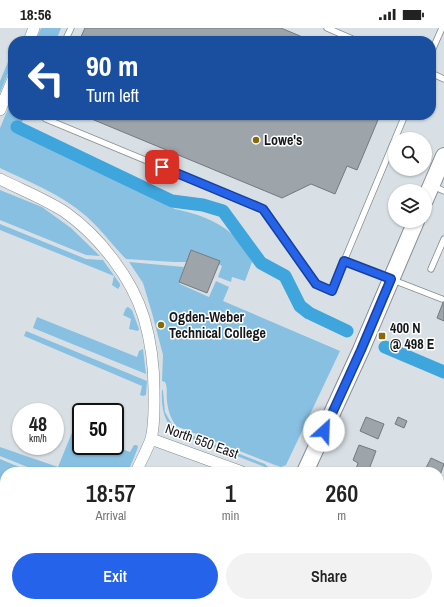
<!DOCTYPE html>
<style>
:root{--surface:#fff;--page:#f2f2f2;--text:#222;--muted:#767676;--accent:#2563eb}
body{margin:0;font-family:"Archivo Narrow",sans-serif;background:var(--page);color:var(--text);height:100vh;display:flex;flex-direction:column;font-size:15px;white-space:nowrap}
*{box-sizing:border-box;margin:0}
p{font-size:13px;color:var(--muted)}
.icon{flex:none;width:22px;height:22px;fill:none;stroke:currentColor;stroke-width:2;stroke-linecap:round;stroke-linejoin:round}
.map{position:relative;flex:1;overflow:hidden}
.drawer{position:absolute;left:0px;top:439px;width:444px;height:140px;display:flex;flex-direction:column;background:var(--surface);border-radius:16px 16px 0 0;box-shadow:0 1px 3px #0004}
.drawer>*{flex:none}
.banner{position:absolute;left:8px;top:8px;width:428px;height:84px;border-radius:16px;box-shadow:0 1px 3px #0004;background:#1a4fa0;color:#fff;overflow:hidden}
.buttons{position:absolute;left:388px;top:104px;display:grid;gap:8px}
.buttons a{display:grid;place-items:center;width:44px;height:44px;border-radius:50%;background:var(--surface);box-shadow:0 1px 3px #0004;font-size:20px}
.speed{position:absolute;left:12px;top:375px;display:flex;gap:8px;font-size:20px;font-weight:700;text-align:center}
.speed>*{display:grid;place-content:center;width:52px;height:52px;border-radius:50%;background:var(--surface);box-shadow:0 1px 3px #0004;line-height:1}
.speed small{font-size:10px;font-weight:400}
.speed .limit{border:2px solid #111;border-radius:6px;background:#fff;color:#111}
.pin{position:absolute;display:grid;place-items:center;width:34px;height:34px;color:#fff;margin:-17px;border-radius:8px;box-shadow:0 2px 6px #0006}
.me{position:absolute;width:44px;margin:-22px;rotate:25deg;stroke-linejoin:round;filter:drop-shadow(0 0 3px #0008)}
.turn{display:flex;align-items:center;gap:14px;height:84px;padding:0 12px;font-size:18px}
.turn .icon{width:52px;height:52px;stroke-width:2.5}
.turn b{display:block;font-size:28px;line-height:34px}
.eta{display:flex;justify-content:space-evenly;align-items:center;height:68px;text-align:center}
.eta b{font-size:24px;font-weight:600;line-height:28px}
.primary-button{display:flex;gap:8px;margin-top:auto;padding:8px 12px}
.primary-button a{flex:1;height:46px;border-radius:24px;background:var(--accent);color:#fff;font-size:16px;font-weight:600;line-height:46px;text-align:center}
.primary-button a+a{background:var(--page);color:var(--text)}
.status{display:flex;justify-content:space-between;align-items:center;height:28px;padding:0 20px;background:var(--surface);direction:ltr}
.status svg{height:11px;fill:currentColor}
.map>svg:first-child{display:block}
</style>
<div class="status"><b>18:56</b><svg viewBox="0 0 49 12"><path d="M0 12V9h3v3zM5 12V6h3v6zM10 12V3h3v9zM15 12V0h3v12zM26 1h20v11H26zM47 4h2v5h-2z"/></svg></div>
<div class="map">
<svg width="444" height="579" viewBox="0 0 444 579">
<rect width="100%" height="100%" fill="#d8e0e5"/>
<path fill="#88c0e2" d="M41 0H61L56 13H36Z
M13 22V33L0 65V53Z
M13 69V87H25L18 103 175 181C195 185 216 192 232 206 240 214 246 225 252 234L245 253 232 249 231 254 218 249 222 238 218 236 219 233 192 222 187 234H174L126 231C112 217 101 201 86 188 61 166 29 154 0 140V100Z
M0 162 42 179 71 200 100 228 86 227 0 192Z
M0 196 86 231 103 232 120 256V258L118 261 112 257 114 248 0 202Z
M129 234 184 239 179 254 180 256 209 269 216 253 229 259 223 273 340 323 286 437 281 439 275 437 176 398C171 391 168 383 167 373 166 366 168 360 165 354L162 353 163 327 152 285 143 255Z
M128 279 132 282 139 301 138 303 129 301 131 291 123 287 126 280Z
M37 289 137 329 139 323 143 321 146 346 33 300Z
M26 303 147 353 146 367 143 368 140 367 142 358 24 308Z
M162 361 163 363 165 384 174 400 265 436 270 441 175 404C163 393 161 376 162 361Z
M73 402 81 405V418H114L130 424 134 417H136L138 418 137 422 128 444H40L0 428V419L58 439Z
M0 431 31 444H5V468L0 466Z
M0 515 5 518V564L0 562V543L4 534 0 533Z"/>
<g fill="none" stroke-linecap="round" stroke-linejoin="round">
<path stroke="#3ea6dd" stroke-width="13" d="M17 99 172 173 203 177 223 183 261 235 285 248 300 278 309 285 347 303
M385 319 444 344"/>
</g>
<path fill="#9ea5aa" stroke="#737a7f" d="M85 0H281L312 13H79Z
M82 87H380L357 142 347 138 335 166 311 156 282 170Z
M191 222 220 233 207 265 179 254Z
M444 272V293L437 290Z
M366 389 384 396 378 411 360 403Z
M398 389 407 393 404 400 395 396Z
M359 417 376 423 368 444 356 441 358 435 353 432Z
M431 430 444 436 439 450V444H424Z
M0 466 5 468V487L0 484Z
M5 491V503L1 501Z
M0 533 4 534 0 543Z
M0 562 5 564 0 575Z
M366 574H395L393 579H376L366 575Z"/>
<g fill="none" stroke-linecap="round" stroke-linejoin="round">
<g stroke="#858d91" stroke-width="7">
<path id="service" d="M327 0 357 13
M65 13 71 0
M431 25 442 0
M431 45 444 51
M41 87 46 91 263 181 316 256 332 263 344 233 442 271
M433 158 444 163
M344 233 405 87
M431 241 444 211"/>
</g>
<g stroke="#858d91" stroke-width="12">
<path id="minor" d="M29 13 34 0
M0 82 13 51
M0 151C22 162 45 171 65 184 99 208 132 250 144 290 151 314 154 338 154 362 154 378 155 396 151 411 147 422 141 433 136 444
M151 411 242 444
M439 541 444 529
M290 574 302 579
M78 579 80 574
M424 579 426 574"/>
</g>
<g stroke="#858d91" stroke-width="18">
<path id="secondary" d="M425 172 444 128
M305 444 361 322 416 193
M247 579 249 574"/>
</g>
<use href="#service" stroke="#fff" stroke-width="5.5"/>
<use href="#minor" stroke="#fff" stroke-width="11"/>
<use href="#secondary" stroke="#fff" stroke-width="16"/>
</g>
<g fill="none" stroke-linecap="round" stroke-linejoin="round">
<g stroke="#184099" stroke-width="10">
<path id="route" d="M162 139 263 181 316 256 332 263 344 233 391 251 361 322 324 403"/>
</g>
<use href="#route" stroke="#2563eb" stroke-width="7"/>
</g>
<g fill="#876a07" stroke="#fff" stroke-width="1.5">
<circle cx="256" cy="112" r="4"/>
<circle cx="161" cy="297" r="4"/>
<rect x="378" y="304" width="8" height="8" rx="2"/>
</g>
<g text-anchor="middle" stroke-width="3" stroke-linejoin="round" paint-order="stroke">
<g font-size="14" font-weight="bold" fill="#141719" stroke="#fff" text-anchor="start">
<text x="264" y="117">Lowe's</text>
<text x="169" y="294">Ogden-Weber<tspan x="169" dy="16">Technical College</tspan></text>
<text x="390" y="305">400 N<tspan x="390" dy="16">@ 498 E</tspan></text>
</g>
<g font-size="14" fill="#141719" stroke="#fff">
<text transform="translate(202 413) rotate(20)" y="5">North 550 East</text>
</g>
</g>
</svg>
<div class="buttons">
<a><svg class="icon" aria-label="search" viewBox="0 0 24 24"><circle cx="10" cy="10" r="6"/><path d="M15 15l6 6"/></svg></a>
<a><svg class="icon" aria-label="layers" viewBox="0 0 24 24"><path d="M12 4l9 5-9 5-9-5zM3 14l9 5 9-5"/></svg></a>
</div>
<div class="speed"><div>48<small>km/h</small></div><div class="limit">50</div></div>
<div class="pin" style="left:162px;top:139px;background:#d93025"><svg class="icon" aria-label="arrive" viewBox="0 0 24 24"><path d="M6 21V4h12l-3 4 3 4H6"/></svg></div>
<svg class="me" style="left:324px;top:403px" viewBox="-20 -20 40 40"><circle r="19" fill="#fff"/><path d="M0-13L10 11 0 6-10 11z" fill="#2563eb"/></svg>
<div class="banner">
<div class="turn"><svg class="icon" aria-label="left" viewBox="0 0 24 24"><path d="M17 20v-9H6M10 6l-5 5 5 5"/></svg><div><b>90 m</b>Turn left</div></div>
</div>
<section class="drawer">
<div class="eta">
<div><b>18:57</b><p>Arrival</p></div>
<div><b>1</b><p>min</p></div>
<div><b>260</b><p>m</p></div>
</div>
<div class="primary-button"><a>Exit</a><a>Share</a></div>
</section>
</div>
